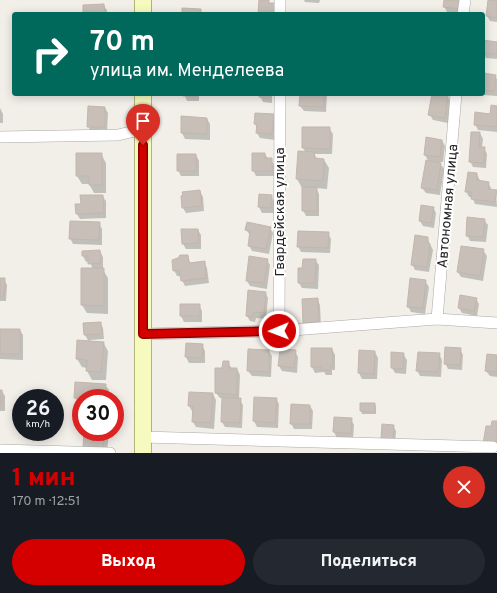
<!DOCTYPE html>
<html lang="ru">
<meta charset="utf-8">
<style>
:root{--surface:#171b24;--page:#242831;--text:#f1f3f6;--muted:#9ea1a6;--accent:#d40000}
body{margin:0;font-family:Overpass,sans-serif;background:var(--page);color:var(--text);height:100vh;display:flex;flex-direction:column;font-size:15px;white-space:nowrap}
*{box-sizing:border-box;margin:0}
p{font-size:13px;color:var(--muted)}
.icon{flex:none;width:22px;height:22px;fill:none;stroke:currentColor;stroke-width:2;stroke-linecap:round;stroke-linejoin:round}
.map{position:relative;height:453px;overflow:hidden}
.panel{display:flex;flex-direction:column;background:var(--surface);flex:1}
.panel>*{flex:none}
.top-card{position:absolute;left:12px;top:12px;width:473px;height:84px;border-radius:4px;box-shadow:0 2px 10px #0003;background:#00695c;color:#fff;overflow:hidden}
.speed{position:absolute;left:12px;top:389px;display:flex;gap:8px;font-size:20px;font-weight:700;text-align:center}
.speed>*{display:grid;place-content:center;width:52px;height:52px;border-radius:50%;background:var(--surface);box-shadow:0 2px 10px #0003;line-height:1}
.speed small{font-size:10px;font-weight:400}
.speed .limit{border:6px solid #d22;background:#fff;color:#111}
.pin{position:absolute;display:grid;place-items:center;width:34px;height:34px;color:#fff;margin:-41px -17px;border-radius:50% 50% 50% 0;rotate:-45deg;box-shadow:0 0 4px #0007}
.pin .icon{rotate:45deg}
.me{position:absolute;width:44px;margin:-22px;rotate:269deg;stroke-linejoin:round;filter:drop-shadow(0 0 3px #0008)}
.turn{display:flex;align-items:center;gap:14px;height:84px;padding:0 12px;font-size:18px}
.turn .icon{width:52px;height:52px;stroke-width:2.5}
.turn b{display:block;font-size:28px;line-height:34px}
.round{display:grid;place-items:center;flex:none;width:42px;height:42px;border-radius:21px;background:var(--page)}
.overview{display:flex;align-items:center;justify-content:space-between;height:68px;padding:0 12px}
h1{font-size:24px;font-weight:800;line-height:30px;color:var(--accent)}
.button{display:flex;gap:8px;margin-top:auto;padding:8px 12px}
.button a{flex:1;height:46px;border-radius:24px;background:var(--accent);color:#fff;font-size:16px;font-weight:800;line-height:46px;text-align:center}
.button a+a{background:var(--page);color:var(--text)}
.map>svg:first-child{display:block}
</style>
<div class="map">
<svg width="497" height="453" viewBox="0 0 497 453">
<rect width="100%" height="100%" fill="#f2efe9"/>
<path fill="#0003" d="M304 0H320L319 3 305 2Z
M445 0H465L463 14 447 12 444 6Z
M489 0 497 1V22L490 21 487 16Z
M103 5 107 10V14H84Z
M497 43V59L486 58 483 53Z
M483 74 495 76 497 79V96L483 95Z
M78 94H105V96H79Z
M184 94H199V101H187Z
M260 94H272V103L263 102 260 96Z
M301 94H327L326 112 304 111 300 106Z
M448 97 451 103 448 123 433 120 430 115Z
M497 107V132L478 130 475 124 491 115Z
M0 108 3 114V123H0Z
M105 108 108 113 107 133 91 132 88 126Z
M273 115 276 121 275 140 260 138 257 133V128L255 124Z
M182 118 207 119 210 124V140L185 139 182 133Z
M329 128 333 134 332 154H314L317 159 324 160 329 168 327 189 316 188 319 194V216H306L303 210V188H302L297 179 299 152 306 153 303 148Z
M480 133 483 139 482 148H484L487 154 486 168 473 167 470 161Z
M442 140 445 146 443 162H439L444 169 440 195 426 193 422 188 429 162 425 155Z
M101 154 106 163V193H94L89 184H82L77 176Z
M265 154 268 159H271L274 165V176H256L253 170Z
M196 155 199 161V176H181L178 170Z
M477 174 480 181 488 182 491 188V190L496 191 497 207 475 204 472 197H469L466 191Z
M200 191 203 197 204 211 186 213 183 208 184 196Z
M102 196 106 201V218L80 219 77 214 82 205Z
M271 196 274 201V213H262L259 207Z
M433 207 436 213 434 228 423 226 420 221Z
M484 220 488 225 486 242 470 241 467 235Z
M99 223 102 229V245L73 244 70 238Z
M270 228 273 233 269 254 252 251 249 245 250 235 246 230Z
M198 230 201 235V249H186L183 244Z
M328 233 331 239 330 253 301 252 298 246Z
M427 238 433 250 429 272 415 270 412 264Z
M483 250 487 256 483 281 461 277 458 272Z
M100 251 103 257V270L108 278V314L87 313 82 305V269H93L89 261 86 262 83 256V252Z
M187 256 191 264 204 262 207 268 209 283 185 286 182 280 181 276H177L174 270Z
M267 260 270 265 267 289 250 286 247 281Z
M315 260 319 265 318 289 302 288 299 283 303 269Z
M0 279H4L7 285 6 301H0Z
M425 281 429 287 425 314 411 312 408 306Z
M265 292 268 298 266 319 256 318 255 322 250 321 247 316Z
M317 299 320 305 321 327 307 328 304 323Z
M476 299 479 304 477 316 462 313 459 308Z
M181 305H199L202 311V322H184L181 316Z
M100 323 103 328 104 339 90 340V342H103L108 351 106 380H92L87 371V368L82 367 77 359 89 342 85 335Z
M0 330H20L23 335V360L0 359Z
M186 345H202L205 351V363H189L186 357Z
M312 349H332L335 355V370H332V375H326L324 372 315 373 312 367Z
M460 349 463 355 462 370 448 369 445 363Z
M269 351 272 356 271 377 252 376 248 371Z
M295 351 298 357 297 373 282 371 279 366Z
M360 352H375L378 358 377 379H362L359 373Z
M403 354 407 360 406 374 395 373 392 368Z
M439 354 442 360 441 377 420 376 417 370Z
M497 356V377L490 376 486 371Z
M228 362 232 369H237L240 375 239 399 243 405 242 428 225 427 222 422 223 398H220L216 393 223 369Z
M105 385 109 390 108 398H81V403H79L75 398Z
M0 391H2L5 396V411H0Z
M213 394 216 400 214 429 196 427 193 422 194 411H192L189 406Z
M276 399 279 404 278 428 257 427 254 421Z
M361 404H375L376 407V414H362L361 411Z
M310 406 313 411 312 429H294L291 423Z
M334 418 351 419 354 425 353 439 337 438 334 432Z
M393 426 396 431 395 444 385 443 382 438Z
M85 432H109L107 453Z"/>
<path fill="#c7bfb8" stroke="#c4b6ab" d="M259 0H269V3H277V14H258Z
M444 0H461L460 9 443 7Z
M488 0H497V18L486 16Z
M104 4 105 14H83V5Z
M182 8 201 9V14H182Z
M483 40 497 42V54L483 53Z
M483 73 496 75 494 91 483 90Z
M183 94H197V96H183Z
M259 94H269V98L259 97Z
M300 94H324V107L299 106Z
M432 94 448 96 445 118 428 115Z
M491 105 497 106V127L474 125 475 112 490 114Z
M88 106 105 107V127H87Z
M255 113 274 114 272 134 256 133 257 124H254Z
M181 116 207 118V134L181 133Z
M302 127H330V149L302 148Z
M471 132H480L479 147H485L484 163 469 162Z
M426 137 442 140 440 157 424 155Z
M298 151 314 152 315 158 324 159 323 181 296 179Z
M76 153H102V185H89V176H76Z
M252 153H265V158H272V171H252Z
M177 154H196V171H177Z
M426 160 441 163 437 190 421 188Z
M468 172 477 173V180L489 182 488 189 497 190 495 202 471 199 472 192H465Z
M302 187H317V211H302Z
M200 190 202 206 182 208 181 196 183 195 182 192Z
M259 194 272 195 271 208 258 207Z
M80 195H103L104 213 76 214 75 204H81Z
M421 205 434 207 431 223 419 221Z
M467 217 485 219 483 237 466 236Z
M70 221 100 222 99 240 69 239Z
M247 222 271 227 266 249 248 246 250 231 245 230Z
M181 229H198L199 243 182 244Z
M298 231 329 232 328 248 297 247Z
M415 235 428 237V243L430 244 427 267 411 265Z
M461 246 484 249 480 276 457 272Z
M100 250 101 263 88 264V256H82V251Z
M180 255H188L189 263 205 261 206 278 181 281 179 270 173 271 172 260 178 258Z
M249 256 268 259 264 283 246 281Z
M303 259H316L315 283H298V268H302Z
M81 268H104V306L81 305Z
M0 278H5L4 296H0Z
M410 278 426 280 423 308 407 307Z
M248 290 266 292 264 313 253 312V317L246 316Z
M460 295 477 298 474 311 458 308Z
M318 298 319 322 303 323 302 299Z
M180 304H200V316H180Z
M101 322 102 334 84 335 83 323Z
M0 329H20V354H0Z
M77 340 104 342 101 372 86 371 87 360 76 359Z
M186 343 203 344 202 358 185 357Z
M445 347 461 348 460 365 444 364Z
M311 348H332L333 365H330V370H321V367H311Z
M248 349 269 350V372L247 371Z
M280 349 296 350 294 368 278 366Z
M359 350 375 351 374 374 358 373Z
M391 352 404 353 403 369 391 368Z
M418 352 440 353 438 372 416 371Z
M487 354 497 355V372L485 371Z
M223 361H229V368H237V395L215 393V368H222Z
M75 382 106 384 105 398H74Z
M0 390H2V406H0Z
M189 392 213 393 211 423 192 422 193 406H188Z
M254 397 277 398 275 423 253 421Z
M222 398H241L240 423 221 422Z
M360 403H375V412L360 411Z
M291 404 310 405V424H290Z
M334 417 352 418 351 434 333 432Z
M492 421H497V445L483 444 486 426H491Z
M382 424 394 425 393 439 381 438Z
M84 432H104L103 448 83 447Z"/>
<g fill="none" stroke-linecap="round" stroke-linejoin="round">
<g stroke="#a9a9a9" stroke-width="12">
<path id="street" d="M280 14V0
M463 14 465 0
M0 137 118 135 143 129
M437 319 456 94
M279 331 280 94
M143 334 279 331 437 319 497 323
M143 437 493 447
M0 450 110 453"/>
</g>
<g stroke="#707d05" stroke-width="17">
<path id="secondary" d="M143 0V14
M143 94V453"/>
</g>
<use href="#street" stroke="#fff" stroke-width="11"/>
<use href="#secondary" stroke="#f7fabf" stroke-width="16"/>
</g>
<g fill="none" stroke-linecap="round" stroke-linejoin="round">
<g stroke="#8a0000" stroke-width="10">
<path id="route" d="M143 145V334L279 331"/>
</g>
<use href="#route" stroke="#d40000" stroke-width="7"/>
</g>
<g text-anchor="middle" stroke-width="4" stroke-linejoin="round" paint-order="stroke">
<g font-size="14" fill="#222" stroke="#fff">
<text transform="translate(447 206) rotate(-85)" y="5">Автономная улица</text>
<text transform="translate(279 212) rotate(-90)" y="5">Гвардейская улица</text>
</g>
</g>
</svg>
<div class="speed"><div>26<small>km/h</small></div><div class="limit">30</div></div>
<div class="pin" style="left:143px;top:145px;background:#d93025"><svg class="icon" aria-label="arrive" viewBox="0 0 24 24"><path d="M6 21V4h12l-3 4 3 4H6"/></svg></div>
<svg class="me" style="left:279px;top:331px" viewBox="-20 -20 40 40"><circle r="17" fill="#d40000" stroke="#fff" stroke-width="3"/><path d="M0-11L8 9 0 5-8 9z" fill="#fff"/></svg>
<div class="top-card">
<div class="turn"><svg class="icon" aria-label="right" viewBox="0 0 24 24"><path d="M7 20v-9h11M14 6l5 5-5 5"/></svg><div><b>70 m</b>улица им. Менделеева</div></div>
</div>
</div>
<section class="panel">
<div class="overview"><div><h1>1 мин</h1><p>170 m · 12:51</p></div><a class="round" style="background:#d93025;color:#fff"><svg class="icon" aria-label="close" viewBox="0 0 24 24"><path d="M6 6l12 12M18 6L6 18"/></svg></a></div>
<div class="button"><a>Выход</a><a>Поделиться</a></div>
</section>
